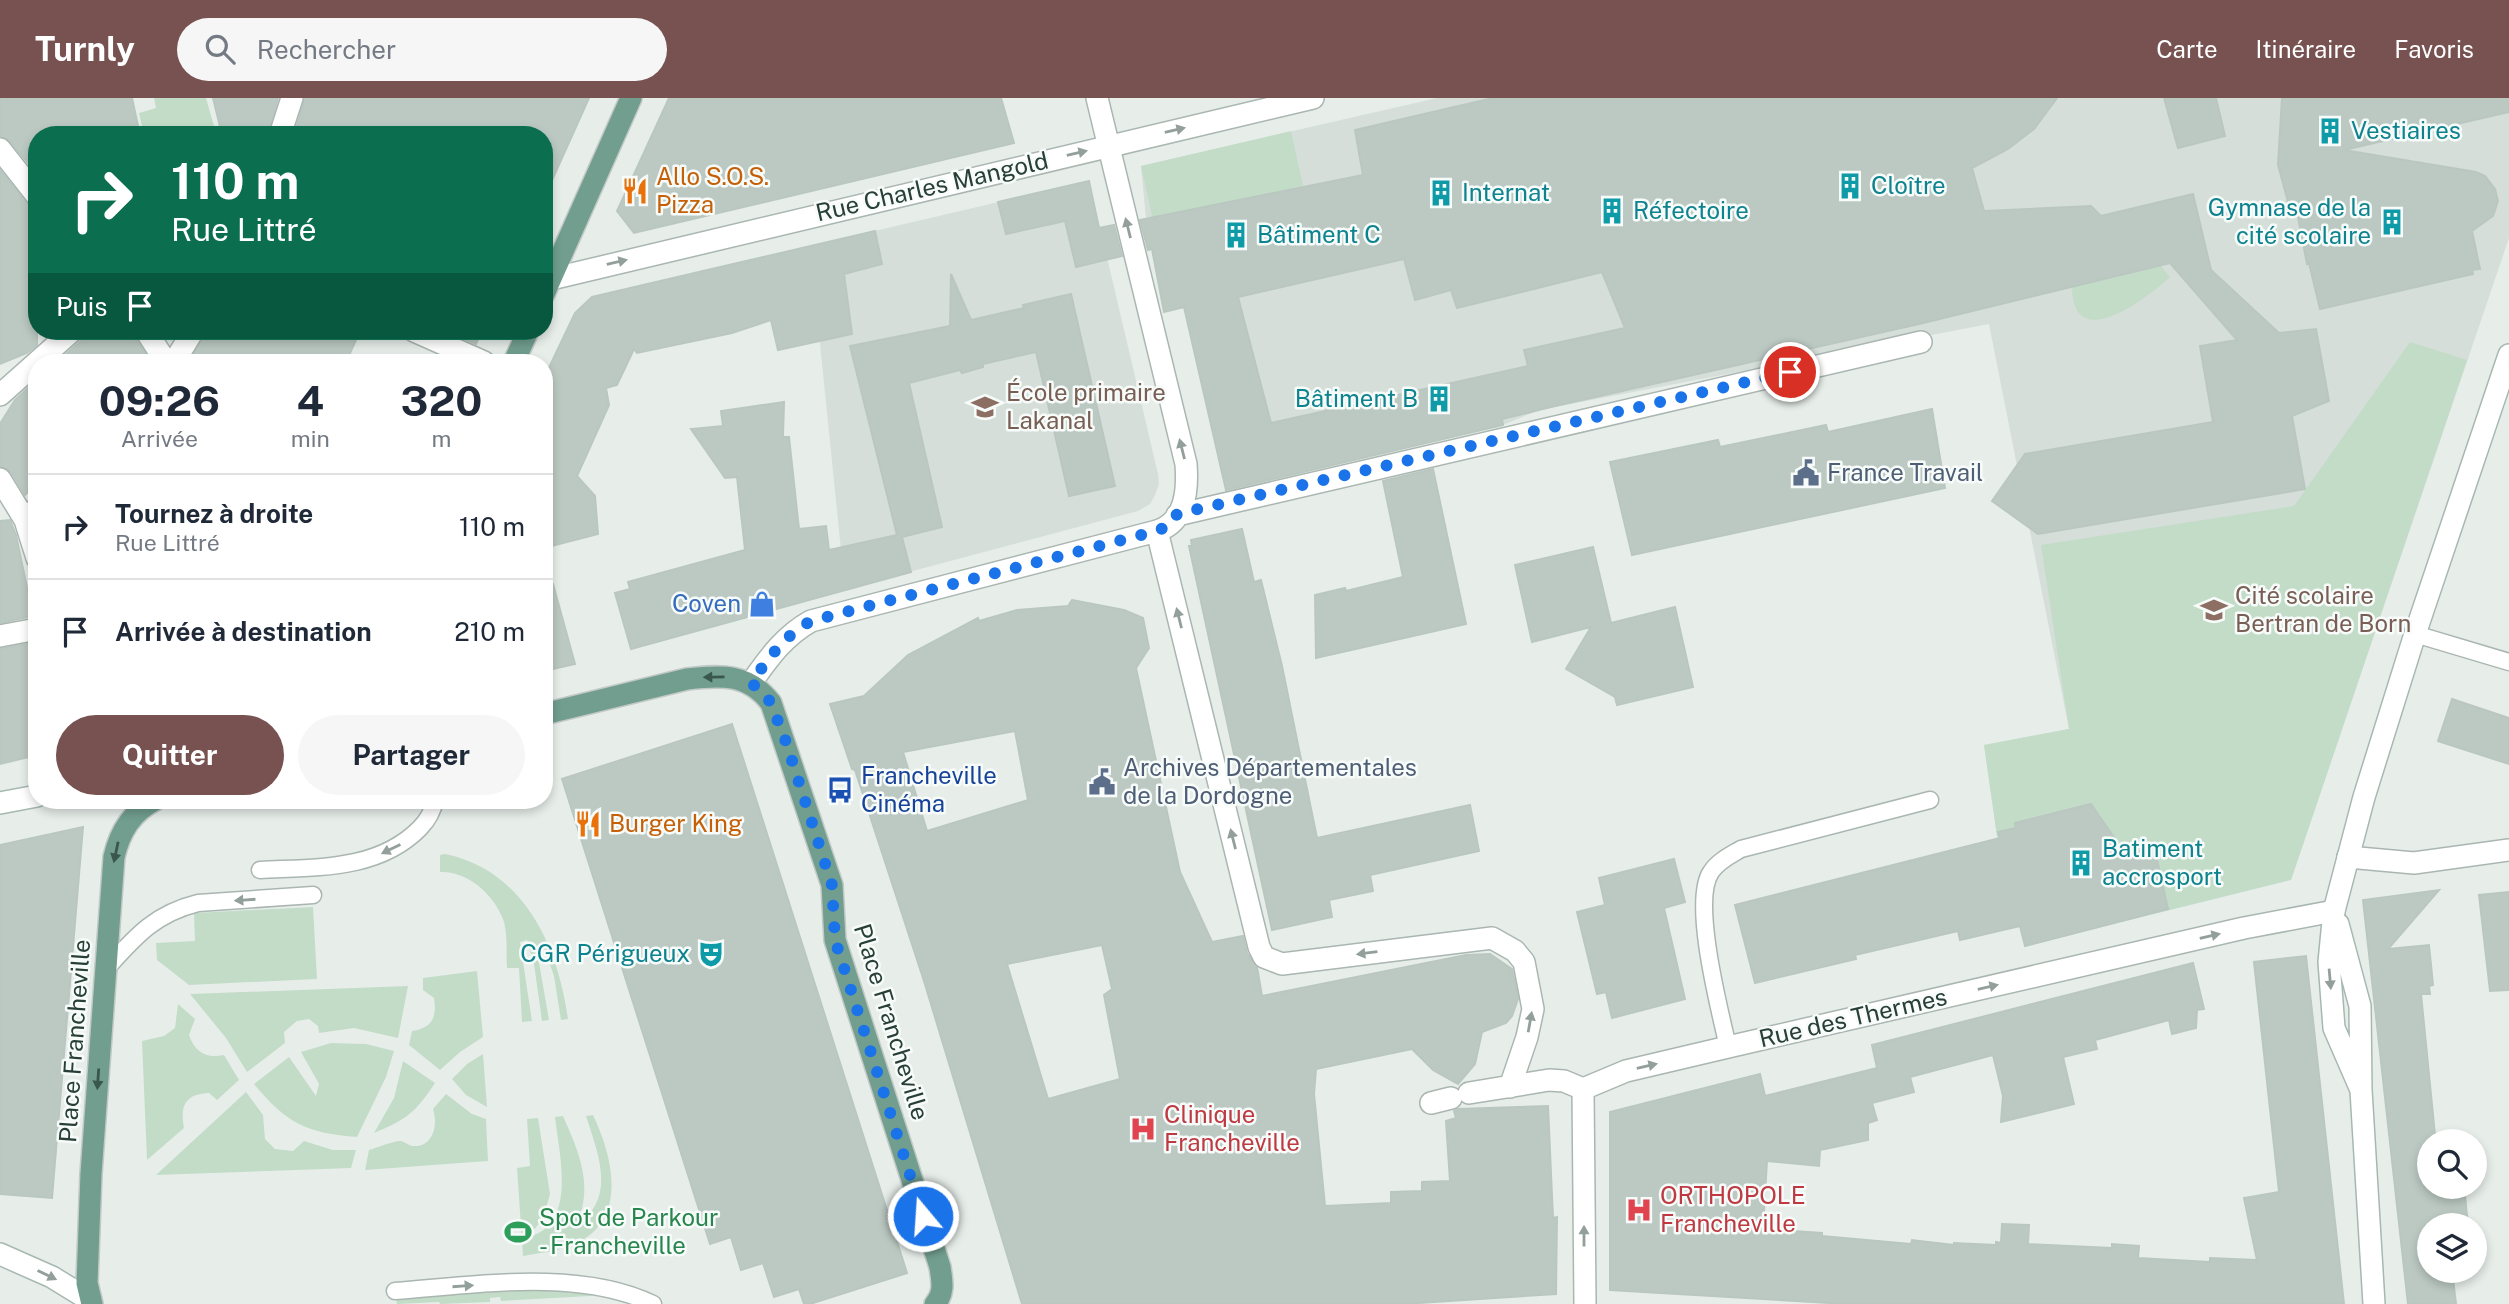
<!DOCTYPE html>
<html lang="fr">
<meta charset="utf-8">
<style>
:root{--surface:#fff;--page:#f6f6f7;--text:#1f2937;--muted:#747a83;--line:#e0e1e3;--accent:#775251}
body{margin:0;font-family:"Public Sans",sans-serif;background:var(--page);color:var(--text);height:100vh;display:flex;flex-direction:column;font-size:26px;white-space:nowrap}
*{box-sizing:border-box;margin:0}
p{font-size:23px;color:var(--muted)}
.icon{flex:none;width:38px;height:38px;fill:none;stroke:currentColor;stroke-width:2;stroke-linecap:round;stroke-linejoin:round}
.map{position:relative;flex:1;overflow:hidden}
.side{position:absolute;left:28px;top:256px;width:525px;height:455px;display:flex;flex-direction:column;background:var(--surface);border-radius:28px;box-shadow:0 4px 10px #0003}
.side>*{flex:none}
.guide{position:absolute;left:28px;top:28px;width:525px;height:214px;border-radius:28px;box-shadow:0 4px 10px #0003;background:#0b6e4f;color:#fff;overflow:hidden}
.fabs{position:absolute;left:2417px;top:1031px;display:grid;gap:14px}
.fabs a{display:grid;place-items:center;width:70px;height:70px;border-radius:50%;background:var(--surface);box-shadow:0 4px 10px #0003;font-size:35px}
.pin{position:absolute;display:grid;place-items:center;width:60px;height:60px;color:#fff;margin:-30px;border:4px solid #fff;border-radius:50%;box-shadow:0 2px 7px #0007}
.me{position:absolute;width:77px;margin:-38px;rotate:342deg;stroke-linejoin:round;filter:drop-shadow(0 0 5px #0008)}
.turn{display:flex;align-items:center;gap:24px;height:147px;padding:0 28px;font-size:32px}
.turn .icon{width:91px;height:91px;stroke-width:2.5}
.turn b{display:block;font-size:49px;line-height:60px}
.then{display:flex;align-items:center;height:66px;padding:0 28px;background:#0003;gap:14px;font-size:26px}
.eta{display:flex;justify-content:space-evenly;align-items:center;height:119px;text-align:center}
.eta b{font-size:42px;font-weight:700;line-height:49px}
.primary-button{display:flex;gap:14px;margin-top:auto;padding:14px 28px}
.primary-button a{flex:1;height:80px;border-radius:42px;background:var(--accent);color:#fff;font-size:28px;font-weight:700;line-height:80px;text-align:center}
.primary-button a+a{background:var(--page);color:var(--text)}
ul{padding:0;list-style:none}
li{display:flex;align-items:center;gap:21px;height:105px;padding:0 28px;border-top:2px solid var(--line)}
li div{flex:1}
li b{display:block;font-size:26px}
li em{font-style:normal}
header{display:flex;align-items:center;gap:42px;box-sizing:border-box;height:98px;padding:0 35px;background:var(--accent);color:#fff}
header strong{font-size:33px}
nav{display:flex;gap:38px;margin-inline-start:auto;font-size:24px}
.search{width:490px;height:63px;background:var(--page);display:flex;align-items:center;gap:18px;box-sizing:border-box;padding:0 24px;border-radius:38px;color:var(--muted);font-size:26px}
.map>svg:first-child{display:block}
</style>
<header>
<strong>Turnly</strong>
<div class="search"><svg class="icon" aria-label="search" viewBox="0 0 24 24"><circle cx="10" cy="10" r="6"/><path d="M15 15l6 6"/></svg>Rechercher</div>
<nav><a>Carte</a><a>Itinéraire</a><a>Favoris</a></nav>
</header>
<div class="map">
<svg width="2509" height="1206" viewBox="0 0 2509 1206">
<rect width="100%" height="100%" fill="#e7eeea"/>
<path fill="#d5ded9" d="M1437 0H2509V140L2291 782 1997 738 1984 647 2069 631 1989 226 1539 312 1503 327 1226 393 1184 210 1164 214 1146 121 1141 68Z
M1089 83 1158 376 1159 386 1155 397 1150 406 1138 413 845 491 810 148Z"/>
<path fill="#c3dcc8" d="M154 0H206L216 35 226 36 144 37 139 15 156 10Z
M1291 33 1303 88 1146 121 1152 118 1141 68Z
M2160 167 2170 179C2147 200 2073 258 2072 189Z
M2410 244 2467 262 2291 782 2025 848 1997 738 1984 647 2069 631 2041 447 2294 408Z
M445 756C524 772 558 848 568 921L561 922 554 878 544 850 537 853 549 922 542 923 534 866 527 842 520 844 532 923 522 924 519 870H507C506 855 508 835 503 821 493 796 468 773 440 774V757Z
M313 809 317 881 189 887 157 862 156 845 195 843 194 815Z
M477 873 483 939 460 954 440 972 409 947 412 933C432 930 437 920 434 900L423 892V880Z
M408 888 398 940 354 930 319 935 318 928 309 921 297 923 284 934 285 945 247 974 226 940 190 896Z
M178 906 195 921 189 937C195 954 206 961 224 957L239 982 217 1002 209 995C185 996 180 1008 184 1030L147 1062 142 943 164 938 175 930Z
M331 945 366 946 394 953 386 979 357 1039C307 1035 287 1026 254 986L289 959 316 998 319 986 301 954Z
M483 956 487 1009 466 997 452 981 467 966Z
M403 963 435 985C416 1014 406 1022 374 1035L394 1000Z
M246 994 263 1017 265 1041 275 1051 293 1053 304 1043 333 1052H356L351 1070 156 1077Z
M446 996 472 1016 486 1021 488 1063 365 1072 369 1052C376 1050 395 1042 401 1043 405 1044 408 1047 412 1048 434 1050 438 1026 433 1011Z
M593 1017C614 1061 629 1126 570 1148 555 1154 538 1155 523 1158L517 1070 530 1068 527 1021 538 1020 550 1096 543 1121 532 1134 534 1137C576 1121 559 1055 555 1019L563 1018C577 1050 592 1082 580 1117L585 1120C615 1093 596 1050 586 1018Z
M537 1192 596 1196 591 1198 501 1203 500 1199 490 1200V1204L440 1206 439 1204 397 1206 396 1199Z"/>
<path fill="#bcc9c3" stroke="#bac7c1" stroke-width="2" fill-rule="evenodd" d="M0 0H132L140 37H37V76L10 43 0 38Z
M213 0H278L267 37H222Z
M305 0H589L544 100V37H294Z
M669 0H1001L1014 45 634 135 617 113Z
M1493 0H2057L2034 31 2008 51 1972 70 1984 113 2091 108 2101 118 2193 96 2211 172 2279 235 2316 231 2329 303 2292 318 2305 391 2038 436 1992 403 2025 356 2213 324 2200 248 2237 242 2170 165 1919 226 1551 309 1502 321 1503 327 1226 392 1184 209 1164 214 1152 151 1148 152 1140 122 1363 77 1355 32ZM1404 161 1415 202 1451 192 1457 210 1602 174 1625 230 1524 252 1528 268 1271 325 1238 199Z
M2164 0H2216L2225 38 2178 50Z
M2282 0H2509V14L2344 52 2476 74 2485 78 2495 91 2498 103 2493 118 2472 133 2480 171 2472 172 2473 176 2320 211 2309 165 2307 166 2297 114 2291 115 2278 67Z
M0 72 27 106 37 111V247L27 255 0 266Z
M1089 83 1099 130 1114 127 1122 158 1076 169 1065 123 1006 136 998 104Z
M875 133 882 166 844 176 852 236 778 252 771 222 732 235 637 255 634 251 617 287 606 290 609 307 577 378 595 398 598 436 544 450V280L575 215 592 199Z
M951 176 971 222 1024 210 1023 207 1071 196 1115 388 1069 398 1036 254 983 266V269L962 275 960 272 909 285 942 429 902 439 911 474 631 551 615 495 630 491 628 484 745 452 737 379 725 380 691 331 723 328 721 313 784 304 783 339H789L799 431 826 428 829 452 897 437 850 248 950 228Z
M85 233H133L135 240 151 264H57L81 243Z
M206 233H360L346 264H189Z
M446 233H482L476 246Z
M37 282V385L25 397 11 374 0 368V326L15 302Z
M1932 311 1945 390 1632 457 1610 364 1718 342 1720 349 1826 327 1828 334Z
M1433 371 1466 526 1316 560 1315 497 1345 490 1346 493 1403 479 1383 383Z
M10 422 16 437 33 518 0 525V423Z
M1242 431 1254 484 1261 482 1282 568 1317 740 1470 707 1479 753 1370 777 1373 793 1329 802 1332 819 1272 832 1189 448H1192L1191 442Z
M1593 449 1611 525 1675 509 1693 589 1617 607 1615 599 1566 571 1591 529 1532 544 1515 467Z
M553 486 575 566 544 573V487Z
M1072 502 1124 512 1143 520 1149 550 1136 570 1180 774 1212 844 1243 838 1247 855 1257 869 1262 898 1466 857 1490 856 1512 871 1518 901 1512 918 1506 925 1482 934 1475 966 1458 986 1433 972 1412 951 1316 971 1314 996 1325 1108 1391 1105V1094L1422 1093V1084L1450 1083 1446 1023 1456 1020 1454 1013 1458 1011 1548 1008 1553 1120 1557 1119 1556 1196 1404 1206H1022L924 883 855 672 852 671 830 606 864 598 908 557 978 520 979 523 1017 512 1068 508ZM1015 633 1028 702 927 733 903 654ZM1102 847 1112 891 1104 897 1120 981 1048 1001 1007 866Z
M37 544V657L0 666V551Z
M2452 601 2509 620V666L2438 643Z
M732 626 907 1175 810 1206H804L799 1191 774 1199 763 1165 741 1172 731 1139 710 1146 562 681Z
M2091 706 2122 751 2153 744 2168 811 2025 848 2020 828 1960 842 1958 833 1855 857 1856 861 1755 885 1735 807 2000 740 1998 734 2016 730 2015 725Z
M83 729 52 1100 0 1096V747Z
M1674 761 1685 804 1664 810 1685 901 1612 920 1606 894 1597 896 1577 814 1605 807 1599 780Z
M2439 792 2388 851 2429 847 2433 887 2429 888 2430 896H2421L2435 1037 2437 1036 2438 1043H2429V1088H2464L2468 1127H2429V1172H2452L2456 1206H2408L2363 802Z
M2509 794V892L2490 893 2479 797Z
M2306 858 2344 1206H1846L1610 1192V1014L1760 976 1765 998 1877 970 1872 947 2193 865 2204 911 2197 912 2196 930 2172 936 2169 922 2095 942 2097 951 2063 959 2074 1006 2001 1024 2003 998 1993 957 1910 979 1914 994 1872 1005 1877 1022 1868 1025V1042L1820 1052 1819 1068 1767 1063 1763 1131 1822 1135V1138L1911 1146 1912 1142 1954 1147V1145L1996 1147V1144L2001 1145 2002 1126 2029 1127 2028 1146 2112 1150V1146L2139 1148 2138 1160 2210 1164V1160L2257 1162 2244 1100 2279 1094 2254 864Z"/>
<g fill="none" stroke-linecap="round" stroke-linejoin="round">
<g stroke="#aab6b1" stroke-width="19">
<path id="lane" d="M2415 536 2509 564
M260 772C315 769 378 773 420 730 427 723 433 712 435 702
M106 871C135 839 154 816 198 805L313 797
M1728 949C1720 913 1691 803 1711 774 1718 763 1731 757 1741 751L1930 702
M395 1193C476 1187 579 1170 653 1206"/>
</g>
<g stroke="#aab6b1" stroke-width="24">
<path id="street" d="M280 37 292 0
M0 51 37 98
M551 181 1313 0
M146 233 166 264
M414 233 484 264
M174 264 193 233
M0 297 72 233
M0 381 25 422
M37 410 25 422 37 460
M1177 417 1921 244
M1157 433 1259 849 1264 859 1282 866 1492 840 1515 853 1524 864 1533 911 1527 939 1510 989
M0 538 37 531
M751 585C768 561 784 538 811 523L1157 433C1186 424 1188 392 1186 366L1097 0
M2348 759 2414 765 2509 752
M1583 991 1626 973 1728 949 2244 830 2334 813
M1583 991 1585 1206
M1469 995 1549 982 1564 983 1583 991
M1431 1005 1451 1000"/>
</g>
<g stroke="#a6b8b1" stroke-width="24">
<path id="secondary" d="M0 705 37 698
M2338 826 2360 908 2361 992 2374 1206
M2361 992 2334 930 2329 864 2334 813 2364 699 2415 536 2509 257
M0 1156 52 1179 91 1203"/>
</g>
<g stroke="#c3c9c7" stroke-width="24">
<path id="primary" d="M544 196 631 0
M514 264 528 233
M544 616 687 581C721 577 748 575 771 605L832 787 835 842 940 1169C942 1183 945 1195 935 1206
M92 1206 87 1185 91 1076 114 759C120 733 132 714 155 702"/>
</g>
<use href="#lane" stroke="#fff" stroke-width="16"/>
<use href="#street" stroke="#fff" stroke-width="21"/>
<use href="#secondary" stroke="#fff" stroke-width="21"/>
<use href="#primary" stroke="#719e8f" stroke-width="21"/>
</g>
<defs><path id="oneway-solid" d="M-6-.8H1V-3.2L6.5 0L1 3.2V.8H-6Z" transform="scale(1.75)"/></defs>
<g fill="#939f9b">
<use href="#oneway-solid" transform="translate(1175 32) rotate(-13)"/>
<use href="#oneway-solid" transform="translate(1077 55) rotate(-13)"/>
<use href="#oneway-solid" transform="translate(1128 130) rotate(-104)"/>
<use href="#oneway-solid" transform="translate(617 164) rotate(-13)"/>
<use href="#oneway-solid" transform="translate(1182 351) rotate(-104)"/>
<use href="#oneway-solid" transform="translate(1179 520) rotate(-104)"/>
<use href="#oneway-solid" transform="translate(1233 741) rotate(-104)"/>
<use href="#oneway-solid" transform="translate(391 751) rotate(154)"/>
<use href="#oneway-solid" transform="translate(245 802) rotate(176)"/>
<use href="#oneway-solid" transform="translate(2210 838) rotate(-13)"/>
<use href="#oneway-solid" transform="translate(1367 855) rotate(173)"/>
<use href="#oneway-solid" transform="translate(2330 881) rotate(85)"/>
<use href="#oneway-solid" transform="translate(1988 889) rotate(-13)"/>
<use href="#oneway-solid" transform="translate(1530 924) rotate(-80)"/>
<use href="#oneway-solid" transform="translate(1647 968) rotate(-13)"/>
<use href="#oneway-solid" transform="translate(1584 1138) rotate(-90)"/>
<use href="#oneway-solid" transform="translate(47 1177) rotate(26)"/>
<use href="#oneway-solid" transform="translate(463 1188) rotate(-4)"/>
</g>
<g fill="#3a574d">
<use href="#oneway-solid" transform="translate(714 579) rotate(179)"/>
<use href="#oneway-solid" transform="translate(116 754) rotate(102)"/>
<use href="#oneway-solid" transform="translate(98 981) rotate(94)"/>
</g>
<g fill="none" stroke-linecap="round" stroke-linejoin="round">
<path stroke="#1a73e8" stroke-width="12" stroke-dasharray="0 21.6" d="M923 1118 835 842 832 787 786 644 771 605 763 594 751 585C768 561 784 538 811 523L1157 433 1173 425 1177 416 1790 274"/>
</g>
<defs>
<g id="building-bare" transform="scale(2.1)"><path d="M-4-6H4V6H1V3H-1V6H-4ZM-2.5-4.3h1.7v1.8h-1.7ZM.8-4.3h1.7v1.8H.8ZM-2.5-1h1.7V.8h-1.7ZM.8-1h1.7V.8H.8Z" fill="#0f9aa8" stroke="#f7fbf9" stroke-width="2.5" paint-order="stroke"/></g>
<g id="restaurant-bare" transform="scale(2.1)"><path d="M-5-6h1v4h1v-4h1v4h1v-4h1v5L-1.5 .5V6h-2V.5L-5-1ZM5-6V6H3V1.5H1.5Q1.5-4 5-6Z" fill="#e8710a" stroke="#f7fbf9" stroke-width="2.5" paint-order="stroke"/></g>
<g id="school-bare" transform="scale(2.1)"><path d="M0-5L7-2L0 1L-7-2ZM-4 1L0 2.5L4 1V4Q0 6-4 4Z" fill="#8d6e63" stroke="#f7fbf9" stroke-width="2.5" paint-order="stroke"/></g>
<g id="civic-bare" transform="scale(2.1)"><path d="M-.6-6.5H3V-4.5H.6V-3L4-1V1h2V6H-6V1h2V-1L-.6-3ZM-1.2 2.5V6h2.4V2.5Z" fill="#5c6f8a" stroke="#f7fbf9" stroke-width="2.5" paint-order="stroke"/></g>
<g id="shop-bare" transform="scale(2.1)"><path d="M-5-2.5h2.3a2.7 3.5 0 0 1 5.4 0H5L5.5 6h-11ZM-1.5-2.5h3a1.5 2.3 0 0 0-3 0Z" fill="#3f7fe0" stroke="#f7fbf9" stroke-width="2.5" paint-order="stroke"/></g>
<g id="bus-bare" transform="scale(2.1)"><path d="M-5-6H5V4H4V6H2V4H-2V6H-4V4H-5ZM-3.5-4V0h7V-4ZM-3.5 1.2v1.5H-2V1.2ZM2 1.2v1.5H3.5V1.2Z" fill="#1a4fb4" stroke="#f7fbf9" stroke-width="2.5" paint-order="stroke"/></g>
<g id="theatre-bare" transform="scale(2.1)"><path d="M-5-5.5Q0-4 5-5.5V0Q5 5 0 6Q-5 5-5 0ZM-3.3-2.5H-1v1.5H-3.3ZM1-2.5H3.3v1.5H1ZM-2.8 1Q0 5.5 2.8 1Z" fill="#0f9aa8" stroke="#f7fbf9" stroke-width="2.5" paint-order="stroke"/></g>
<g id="hospital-bare" transform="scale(2.1)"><path d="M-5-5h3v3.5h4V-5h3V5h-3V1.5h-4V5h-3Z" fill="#e0444e" stroke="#f7fbf9" stroke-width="2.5" paint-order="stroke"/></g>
<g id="stadium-bare" transform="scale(2.1)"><path d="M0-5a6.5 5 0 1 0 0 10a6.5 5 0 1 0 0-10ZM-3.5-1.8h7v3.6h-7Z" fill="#2e9e5b" stroke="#f7fbf9" stroke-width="2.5" paint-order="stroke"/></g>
</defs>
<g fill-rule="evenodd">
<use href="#building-bare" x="2330" y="33"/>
<use href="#building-bare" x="1850" y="88"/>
<use href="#restaurant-bare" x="635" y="93"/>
<use href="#building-bare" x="1441" y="95"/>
<use href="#building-bare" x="1612" y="113"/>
<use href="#building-bare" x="2392" y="124"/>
<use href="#building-bare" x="1236" y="137"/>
<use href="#building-bare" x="1439" y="301"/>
<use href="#school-bare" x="985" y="309"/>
<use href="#civic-bare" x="1806" y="375"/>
<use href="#shop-bare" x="762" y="506"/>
<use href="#school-bare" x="2214" y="512"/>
<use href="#civic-bare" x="1102" y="684"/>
<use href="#bus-bare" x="840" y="692"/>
<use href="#restaurant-bare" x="588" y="726"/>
<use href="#building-bare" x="2081" y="765"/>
<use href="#theatre-bare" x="711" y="856"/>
<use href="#hospital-bare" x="1143" y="1031"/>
<use href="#hospital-bare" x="1639" y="1112"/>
<use href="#stadium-bare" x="518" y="1134"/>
</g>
<g text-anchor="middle" stroke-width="5" stroke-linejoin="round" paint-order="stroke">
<g font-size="24" fill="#0d838f" stroke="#f7fbf9" text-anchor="start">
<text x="2351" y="41">Vestiaires</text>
<text x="1871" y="96">Cloître</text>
<text x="1462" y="103">Internat</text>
<text x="2371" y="118" text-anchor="end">Gymnase de la<tspan x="2371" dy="28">cité scolaire</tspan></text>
<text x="1633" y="121">Réfectoire</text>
<text x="1257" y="145">Bâtiment C</text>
<text x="1418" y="309" text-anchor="end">Bâtiment B</text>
<text x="2102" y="759">Batiment<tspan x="2102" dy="28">accrosport</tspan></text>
<text x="690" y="864" text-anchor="end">CGR Périgueux</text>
</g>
<g font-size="24" fill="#c56008" stroke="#f7fbf9" text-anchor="start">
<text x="656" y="87">Allo S.O.S.<tspan x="656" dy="28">Pizza</tspan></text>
<text x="609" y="734">Burger King</text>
</g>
<g font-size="24" fill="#273f37" stroke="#f7fbf9">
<text transform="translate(932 89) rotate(-13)" y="8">Rue Charles Mangold</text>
<text transform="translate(1853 920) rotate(-13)" y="8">Rue des Thermes</text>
<text transform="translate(891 924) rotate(73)" y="8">Place Francheville</text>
<text transform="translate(75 943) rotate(-86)" y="8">Place Francheville</text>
</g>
<g font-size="24" fill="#785e54" stroke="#f7fbf9" text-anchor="start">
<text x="1006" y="303">École primaire<tspan x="1006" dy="28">Lakanal</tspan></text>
<text x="2235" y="506">Cité scolaire<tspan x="2235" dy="28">Bertran de Born</tspan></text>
</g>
<g font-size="24" fill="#4e5e75" stroke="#f7fbf9" text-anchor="start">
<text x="1827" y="383">France Travail</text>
<text x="1123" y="678">Archives Départementales<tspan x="1123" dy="28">de la Dordogne</tspan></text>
</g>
<g font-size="24" fill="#366cbe" stroke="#f7fbf9" text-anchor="end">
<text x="741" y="514">Coven</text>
</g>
<g font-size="24" fill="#164399" stroke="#f7fbf9" text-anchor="start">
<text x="861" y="686">Francheville<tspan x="861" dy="28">Cinéma</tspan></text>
</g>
<g font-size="24" fill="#be3a42" stroke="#f7fbf9" text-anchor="start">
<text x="1164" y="1025">Clinique<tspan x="1164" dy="28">Francheville</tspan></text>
<text x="1660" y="1106">ORTHOPOLE<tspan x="1660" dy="28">Francheville</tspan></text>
</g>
<g font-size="24" fill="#27864d" stroke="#f7fbf9" text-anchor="start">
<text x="539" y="1128">Spot de Parkour<tspan x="539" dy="28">- Francheville</tspan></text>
</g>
</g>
</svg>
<div class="fabs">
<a><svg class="icon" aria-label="search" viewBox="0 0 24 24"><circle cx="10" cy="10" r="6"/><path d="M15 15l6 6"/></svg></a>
<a><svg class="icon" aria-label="layers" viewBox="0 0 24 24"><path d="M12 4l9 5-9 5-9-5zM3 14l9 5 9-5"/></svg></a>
</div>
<div class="pin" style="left:1790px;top:274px;background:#d93025"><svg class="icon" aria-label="arrive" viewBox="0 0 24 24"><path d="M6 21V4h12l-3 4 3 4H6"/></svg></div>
<svg class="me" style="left:923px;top:1118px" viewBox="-20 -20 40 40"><circle r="17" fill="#1a73e8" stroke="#fff" stroke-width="3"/><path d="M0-11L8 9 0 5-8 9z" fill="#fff"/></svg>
<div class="guide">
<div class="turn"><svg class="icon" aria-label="right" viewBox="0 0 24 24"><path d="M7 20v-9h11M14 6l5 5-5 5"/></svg><div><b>110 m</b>Rue Littré</div></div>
<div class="then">Puis<svg class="icon" aria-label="arrive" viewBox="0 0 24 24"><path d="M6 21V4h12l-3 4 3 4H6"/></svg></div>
</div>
<section class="side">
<div class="eta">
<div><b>09:26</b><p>Arrivée</p></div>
<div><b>4</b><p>min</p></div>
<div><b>320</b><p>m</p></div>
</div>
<ul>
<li><svg class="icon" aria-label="right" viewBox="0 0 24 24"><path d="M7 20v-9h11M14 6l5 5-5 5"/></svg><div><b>Tournez à droite</b><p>Rue Littré</p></div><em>110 m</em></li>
<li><svg class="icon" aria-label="arrive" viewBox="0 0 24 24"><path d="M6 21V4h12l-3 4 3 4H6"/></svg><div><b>Arrivée à destination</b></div><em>210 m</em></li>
</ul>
<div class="primary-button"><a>Quitter</a><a>Partager</a></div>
</section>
</div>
